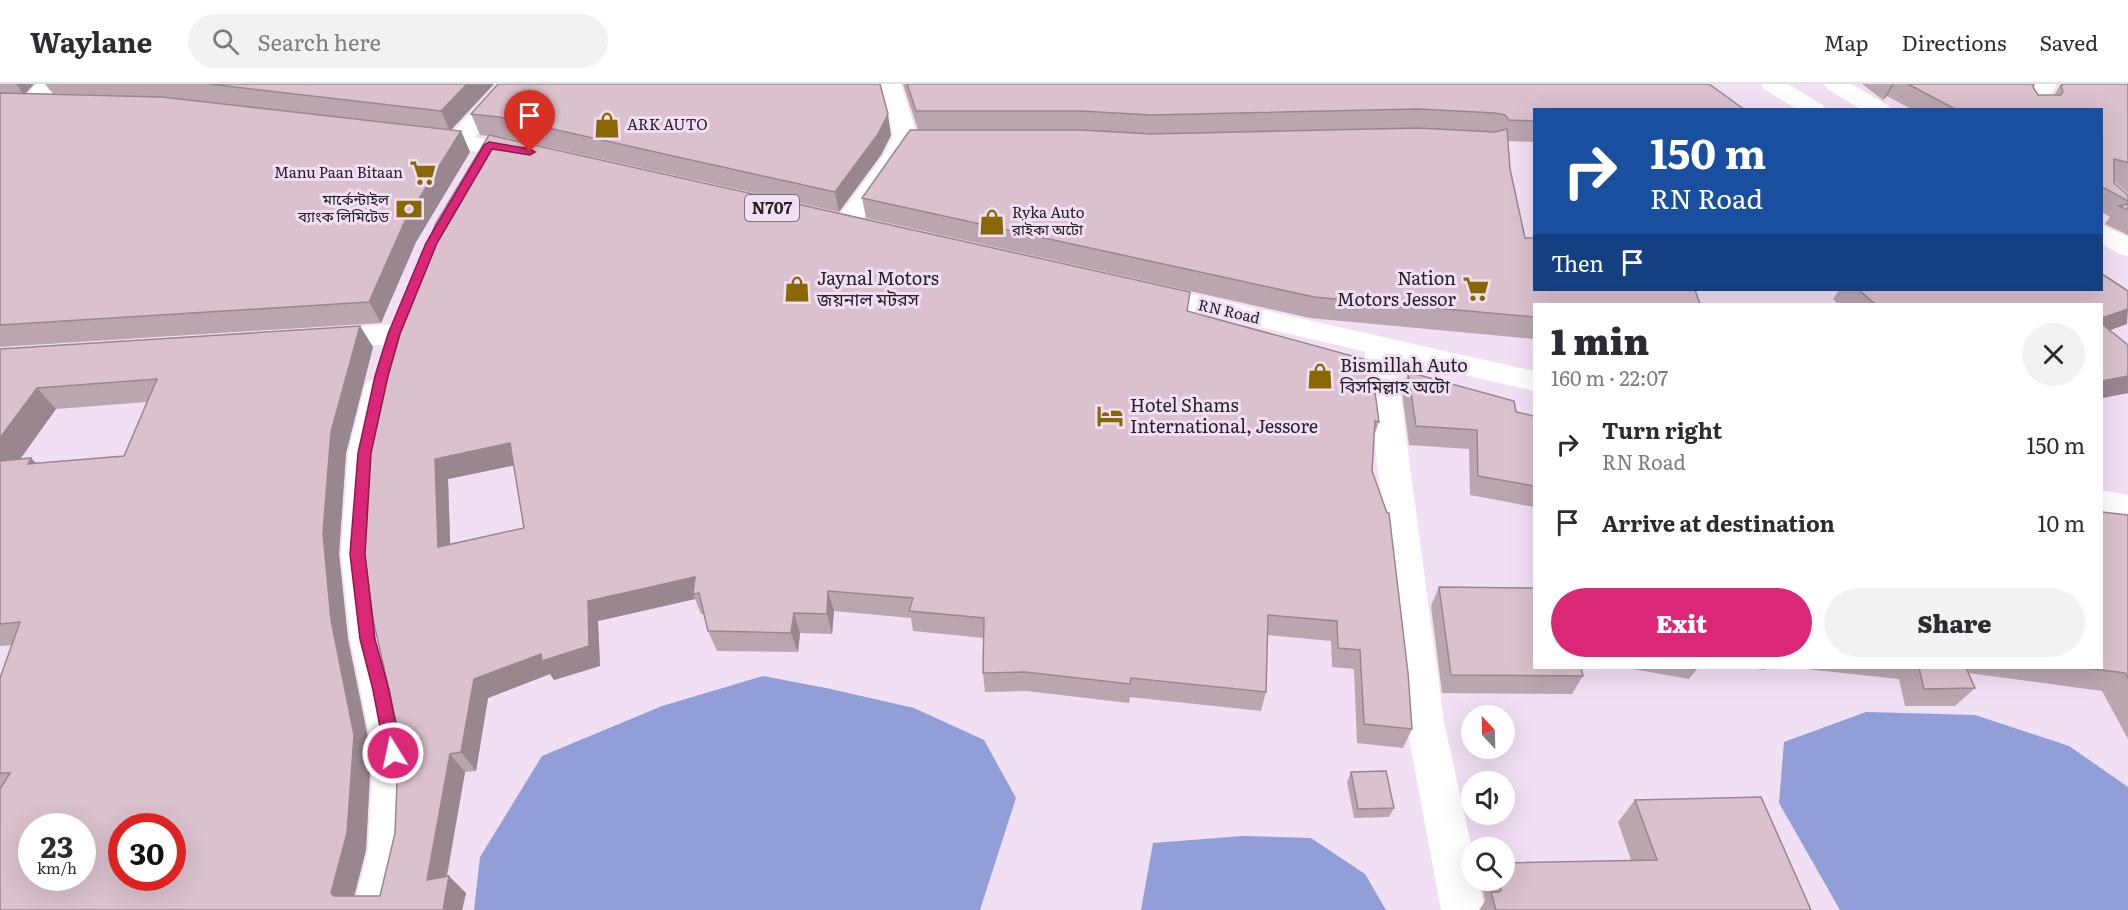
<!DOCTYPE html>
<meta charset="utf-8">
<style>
:root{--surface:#fff;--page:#f2f2f3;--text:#2b2b33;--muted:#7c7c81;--line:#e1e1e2;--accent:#db2777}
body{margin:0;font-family:Literata,"Noto Sans Bengali",serif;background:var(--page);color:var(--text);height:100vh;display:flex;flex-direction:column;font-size:22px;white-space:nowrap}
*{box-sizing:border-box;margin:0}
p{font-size:20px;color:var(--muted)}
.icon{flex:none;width:33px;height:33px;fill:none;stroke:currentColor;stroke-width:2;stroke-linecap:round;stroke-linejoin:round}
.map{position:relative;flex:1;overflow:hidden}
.details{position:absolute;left:1533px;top:219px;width:570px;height:366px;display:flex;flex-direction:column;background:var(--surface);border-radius:0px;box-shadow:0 6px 24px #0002}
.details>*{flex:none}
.banner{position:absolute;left:1533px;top:24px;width:570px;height:183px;border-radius:0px;box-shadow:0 6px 24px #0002;background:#1a4fa0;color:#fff;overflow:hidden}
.needle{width:39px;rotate:338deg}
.tools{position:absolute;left:1461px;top:621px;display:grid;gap:12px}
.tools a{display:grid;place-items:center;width:54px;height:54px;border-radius:50%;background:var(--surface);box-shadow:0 6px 24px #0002;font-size:30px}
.speed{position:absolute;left:18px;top:729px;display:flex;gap:12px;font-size:30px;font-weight:700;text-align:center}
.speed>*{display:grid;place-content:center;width:78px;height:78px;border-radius:50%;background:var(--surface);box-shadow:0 6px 24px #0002;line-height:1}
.speed small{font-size:15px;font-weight:400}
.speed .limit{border:9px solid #d22;background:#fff;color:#111}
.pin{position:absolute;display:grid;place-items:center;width:51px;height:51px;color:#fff;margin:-62px -26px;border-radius:50% 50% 50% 0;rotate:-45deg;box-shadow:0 0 6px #0007}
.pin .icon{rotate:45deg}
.me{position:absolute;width:66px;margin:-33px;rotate:350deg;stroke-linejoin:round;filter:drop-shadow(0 0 4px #0008)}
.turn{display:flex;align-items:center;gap:21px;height:126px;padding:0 18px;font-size:27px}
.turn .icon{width:78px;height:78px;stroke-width:2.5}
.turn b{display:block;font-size:42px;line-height:51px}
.then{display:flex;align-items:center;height:57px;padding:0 18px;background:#0003;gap:12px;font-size:22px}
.round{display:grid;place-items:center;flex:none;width:63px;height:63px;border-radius:32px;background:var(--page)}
.overview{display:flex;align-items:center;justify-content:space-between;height:102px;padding:0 18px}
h1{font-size:36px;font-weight:800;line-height:45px}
.primary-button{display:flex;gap:12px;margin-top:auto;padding:12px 18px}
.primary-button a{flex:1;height:69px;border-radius:36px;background:var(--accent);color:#fff;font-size:24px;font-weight:800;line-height:69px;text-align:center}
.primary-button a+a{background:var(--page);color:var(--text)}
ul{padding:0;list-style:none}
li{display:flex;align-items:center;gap:18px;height:78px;padding:0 18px}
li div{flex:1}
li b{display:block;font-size:22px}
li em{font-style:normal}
header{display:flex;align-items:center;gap:36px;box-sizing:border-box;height:84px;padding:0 30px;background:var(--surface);border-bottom:2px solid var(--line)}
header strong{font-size:28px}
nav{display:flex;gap:33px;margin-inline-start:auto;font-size:21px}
.search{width:420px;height:54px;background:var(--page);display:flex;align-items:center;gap:15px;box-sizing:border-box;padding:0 21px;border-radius:33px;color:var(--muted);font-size:22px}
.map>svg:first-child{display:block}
</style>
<header>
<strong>Waylane</strong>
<div class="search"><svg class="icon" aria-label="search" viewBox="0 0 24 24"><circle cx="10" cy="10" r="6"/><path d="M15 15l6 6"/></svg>Search here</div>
<nav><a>Map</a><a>Directions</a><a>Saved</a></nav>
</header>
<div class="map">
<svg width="2128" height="826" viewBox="0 0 2128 826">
<rect width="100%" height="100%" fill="#f1dff3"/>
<path fill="#919ed8" d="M763 592 826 604 914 624 984 656 1016 714 980 826H474L480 773 542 672 662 622Z
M1866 628 1975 631 2069 662 2128 703V826H1840L1779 719 1784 658Z
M1242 752 1311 754 1365 790 1386 826H1141L1153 759Z"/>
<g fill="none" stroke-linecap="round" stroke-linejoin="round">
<path fill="#fff" fill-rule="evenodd" d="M36 0H59C50 14 42 29 24 25L20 20Z
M497 0H521L467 62 458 64 449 62 446 57 449 52Z
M879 0H901L917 51 907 73 855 146 846 148 837 146 833 140 883 72 893 51Z
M2035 0H2057L2047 19 2049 26H2026L2023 19Z
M394 240 404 243 408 250 404 257 394 260 321 265 311 262 306 255 311 248 321 245Z
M1379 252 1389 255 1394 262 1444 638 1472 765V796H1478L1485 826H1441L1406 638 1364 262 1369 255Z
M379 294 390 297 394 304 380 369 375 470 386 555 413 669 410 766 397 826H353L368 766 373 669 350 555 341 470 348 369 364 304 368 297Z"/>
<path fill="#fff" fill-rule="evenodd" d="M1761 0H1788L1823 21 1826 26H1798L1764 5Z
M1824 0H1851L1888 21 1891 26H1862L1827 5Z
M420 46 527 61 536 63 539 68 536 73 527 75 411 58 408 53 411 48Z
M2102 141 2128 153V172L2119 170 2102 160Z
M1144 199 1534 287V307L1134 214 1130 208 1134 202Z
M2102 406 2128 411V437L2102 431Z"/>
</g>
<path fill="#bba6b0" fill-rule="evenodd" d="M0 0H34L26 9 53 10 45 0H494L451 46 461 47 470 68 416 158 381 239 0 263Z
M903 0H1709L1534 26V58L1508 57 1510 85 1534 220V255L1310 234 866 134 862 114 918 46Z
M1862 0H2034L2033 3 2038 11H2054L2061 0H2128V109L2114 97V99L2128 111V151L2105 140 2110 133 2102 128V26H1913L1887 12 1883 16Z
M471 30 891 51 881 71 839 128 507 54 498 53 1188 228 1379 338 1374 352 1372 387 1412 645 1403 664 1357 659 1354 585 1332 583 1331 557 1267 551 1266 608 1261 627 1130 613 1129 619 1026 607 985 608 983 589 984 554 913 547 911 534 834 527 832 550 800 549 798 568 717 567 708 547 704 530H701L695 515 598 537 600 582 554 596 550 590 488 614 476 687 465 688 447 793 466 809 462 826H0V594L12 561 0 562V265L360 242 373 263 346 369 339 470 348 555 371 669 366 766 354 812H380L395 749 489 52 480 51ZM147 318 124 372 36 379 20 375 56 325ZM514 381 524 444 450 460 448 395Z
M1839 206H2102L2127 240 2109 246 2128 309 2102 314V220H1838L1833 215Z
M1408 288 1516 328 1534 332V423L1470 411 1469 365 1409 361 1402 308Z
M2128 431V655L2102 607 1968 589 1975 604 1955 622H1905L1899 595 1814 586 1802 584H2102Z
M1439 503 1583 592 1572 610 1442 609 1431 522Z
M1627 584H1698L1689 595Z
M1749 584H1767L1764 586Z
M1351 688 1394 724 1389 733 1354 734 1347 698Z
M1635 716 1811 826H1479L1485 817 1481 799 1483 796H1504L1631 776 1618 738Z"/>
<path fill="#998790" d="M16 0H34L24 11Z
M467 0H494L450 47 441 27Z
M1892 0H1894L1887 12 1883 16Z
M888 30 891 51 881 71 839 128 835 108Z
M461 47 470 68 416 158 381 239 369 218 405 137Z
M2128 225 2127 240 2102 249V234Z
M360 242 373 263 346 369 339 470 348 555 371 669 366 766 351 825 334 812 331 809V536L323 449 331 348Z
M2128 292V309L2102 314V297Z
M37 304 56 325 3 399 0 396V354Z
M510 359 521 380 448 395 451 483 438 463 435 375Z
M31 374 52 395 28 380Z
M695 493 693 510 695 515 598 537 600 582 554 596 550 590 488 614 476 687 461 668 474 595 588 517Z
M828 507 834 527 832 550 827 530Z
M794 529 800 549 798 568 791 549Z
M450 670 465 688 443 812 427 796Z
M449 792 466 809 462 826H443Z"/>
<path fill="#dac1cd" stroke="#998790" stroke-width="1.5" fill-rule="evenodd" d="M209 0H467L441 27Z
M498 0H880L888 30 878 50 835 108 499 33 471 30Z
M907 0H1709L1745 26H1534V37L1509 36 1505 31 1495 29 1418 25 1151 31 1081 27H916Z
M1908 0H2034L2033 3 2038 11H2061L2063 8 2061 2 2063 0H2128V79L2126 78 2114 75V99L2128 111V117L2102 103V26H1957Z
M0 9 162 13 461 47 405 137 369 218 0 241Z
M1418 44 1495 48 1507 45 1510 85 1525 154H1534V206H1695L1700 220H1534V233L1314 213 862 114 910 46H1081L1151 50Z
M489 51 1190 208 1187 227 1371 277 1379 338 1375 337 1372 387 1387 429H1389L1408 589 1412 645 1364 640 1360 566 1338 564 1337 537 1268 531 1266 608 1131 594 1130 600 1025 588 983 589 984 534 909 527 913 514 828 507 827 530 794 529 791 549 708 547 699 509 693 510 695 493 588 517 589 562 542 577 541 570 474 595 461 668 450 670 427 796 449 792 443 826H0V705L10 689H0V594L20 538 0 540V377L31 374 28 380 124 372 157 295 37 304 0 354V265L360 242 331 348 323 449 331 536 354 651 347 749 331 809 334 812H380L395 749 399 650 373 535 362 450 369 348 386 272 398 230 436 139ZM510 359 524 444 438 463 435 375ZM32 742H82V794H32ZM122 742H172V794H122Z
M2128 120V126L2119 122Z
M2102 190 2128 207V225L2102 234V220H1875L1859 206H2102Z
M2102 240 2128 261V292L2102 297Z
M1408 288 1514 317 1516 328 1534 332V402L1478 392 1477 346 1416 342Z
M2102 428 2128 431V594L2125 589 2085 584H2102Z
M1439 503 1534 504V584H1581L1583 592 1451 591Z
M1919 584H1966L1975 604 1924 605Z
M1386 687 1394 724 1358 725 1351 688Z
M1761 713 1811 826H1496L1491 808H1499L1501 806 1499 796H1504V779L1657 776 1635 716Z"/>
<path fill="#db2777" stroke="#8e194d" stroke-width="1.5" d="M489 58 530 65 535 68 530 71 492 65 437 159 400 250 388 292 371 369 365 470 375 555 389 606 401 669 398 675 393 677 387 675 385 669 373 606 360 555 350 470 358 369 375 292 388 250 426 159 484 61Z"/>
<defs>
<g id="shop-bare" transform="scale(2.07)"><path d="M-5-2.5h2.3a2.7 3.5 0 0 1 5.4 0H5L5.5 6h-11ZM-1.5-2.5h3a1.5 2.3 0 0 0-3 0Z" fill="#896705" stroke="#f1dff3" stroke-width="2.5" paint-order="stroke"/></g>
<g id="supermarket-bare" transform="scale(2.07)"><path d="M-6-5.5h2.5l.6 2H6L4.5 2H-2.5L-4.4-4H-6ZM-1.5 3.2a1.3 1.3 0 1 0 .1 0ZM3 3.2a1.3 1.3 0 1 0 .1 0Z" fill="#896705" stroke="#f1dff3" stroke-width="2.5" paint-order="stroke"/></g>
<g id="bank-bare" transform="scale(2.07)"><path d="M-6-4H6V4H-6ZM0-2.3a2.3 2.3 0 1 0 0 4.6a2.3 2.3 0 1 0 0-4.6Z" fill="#896705" stroke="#f1dff3" stroke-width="2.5" paint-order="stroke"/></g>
<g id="hotel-bare" transform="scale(2.07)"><path d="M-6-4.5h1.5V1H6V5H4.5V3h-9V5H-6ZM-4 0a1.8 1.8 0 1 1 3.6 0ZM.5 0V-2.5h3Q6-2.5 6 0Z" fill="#896705" stroke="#f1dff3" stroke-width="2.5" paint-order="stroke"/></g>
</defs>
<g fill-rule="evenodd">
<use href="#shop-bare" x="607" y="41"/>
<use href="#supermarket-bare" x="423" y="89"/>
<use href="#bank-bare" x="409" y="125"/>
<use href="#shop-bare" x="992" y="138"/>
<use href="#shop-bare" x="797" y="205"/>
<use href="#supermarket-bare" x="1476" y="205"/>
<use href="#shop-bare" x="1320" y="292"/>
<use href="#hotel-bare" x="1110" y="332"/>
</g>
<g text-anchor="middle" stroke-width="6" stroke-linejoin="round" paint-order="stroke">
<g font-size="15" fill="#262027" stroke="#f1dff3" text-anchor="start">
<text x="627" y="46">ARK AUTO</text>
<text x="403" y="94" text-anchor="end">Manu Paan Bitaan</text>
<text x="389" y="121" text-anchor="end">মার্কেন্টাইল<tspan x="389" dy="17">ব্যাংক লিমিটেড</tspan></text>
<text x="1012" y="134">Ryka Auto<tspan x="1012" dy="17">রাইকা অটো</tspan></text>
</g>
<g font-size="15" fill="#262027" stroke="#f1dff3">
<text transform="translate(1229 228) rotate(13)" y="5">RN Road</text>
</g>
<rect fill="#f1dff3" stroke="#635964" stroke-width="1.5" x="745" y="111" width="54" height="26" rx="4.5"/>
<g font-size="16" font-weight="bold" fill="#262027">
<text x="772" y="130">N707</text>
</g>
<g font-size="18" fill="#262027" stroke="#f1dff3" text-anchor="start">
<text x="817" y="201">Jaynal Motors<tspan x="817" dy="21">জয়নাল মটরস</tspan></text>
<text x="1456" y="201" text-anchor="end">Nation<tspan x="1456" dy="21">Motors Jessor</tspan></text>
<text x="1340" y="288">Bismillah Auto<tspan x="1340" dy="21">বিসমিল্লাহ অটো</tspan></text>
<text x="1130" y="328">Hotel Shams<tspan x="1130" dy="21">International, Jessore</tspan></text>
</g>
</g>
</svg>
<div class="tools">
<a><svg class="needle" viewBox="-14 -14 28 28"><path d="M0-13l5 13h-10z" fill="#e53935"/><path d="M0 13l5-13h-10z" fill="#7c7c81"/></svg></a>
<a><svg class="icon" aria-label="sound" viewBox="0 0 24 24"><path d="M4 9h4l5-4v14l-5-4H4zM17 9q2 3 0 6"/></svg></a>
<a><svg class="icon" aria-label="search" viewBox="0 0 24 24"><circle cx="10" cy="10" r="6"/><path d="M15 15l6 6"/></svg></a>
</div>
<div class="speed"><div>23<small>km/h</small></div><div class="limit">30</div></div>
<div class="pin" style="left:530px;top:68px;background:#d93025"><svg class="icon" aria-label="arrive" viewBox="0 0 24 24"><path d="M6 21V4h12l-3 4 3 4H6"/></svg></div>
<svg class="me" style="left:393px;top:669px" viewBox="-20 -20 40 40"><circle r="17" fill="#db2777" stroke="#fff" stroke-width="3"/><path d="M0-11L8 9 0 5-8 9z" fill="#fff"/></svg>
<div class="banner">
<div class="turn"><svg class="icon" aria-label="right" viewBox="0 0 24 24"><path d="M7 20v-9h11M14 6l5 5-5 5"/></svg><div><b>150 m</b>RN Road</div></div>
<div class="then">Then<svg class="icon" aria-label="arrive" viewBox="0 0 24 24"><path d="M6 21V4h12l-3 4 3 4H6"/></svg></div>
</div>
<section class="details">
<div class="overview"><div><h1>1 min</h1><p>160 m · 22:07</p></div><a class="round"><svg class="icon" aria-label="close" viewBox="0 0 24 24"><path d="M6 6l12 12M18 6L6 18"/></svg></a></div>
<ul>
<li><svg class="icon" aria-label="right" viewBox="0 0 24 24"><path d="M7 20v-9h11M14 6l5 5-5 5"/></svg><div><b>Turn right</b><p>RN Road</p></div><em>150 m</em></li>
<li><svg class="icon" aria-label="arrive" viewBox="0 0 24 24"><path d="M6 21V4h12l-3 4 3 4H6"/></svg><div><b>Arrive at destination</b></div><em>10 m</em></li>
</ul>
<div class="primary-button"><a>Exit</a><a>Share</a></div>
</section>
</div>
